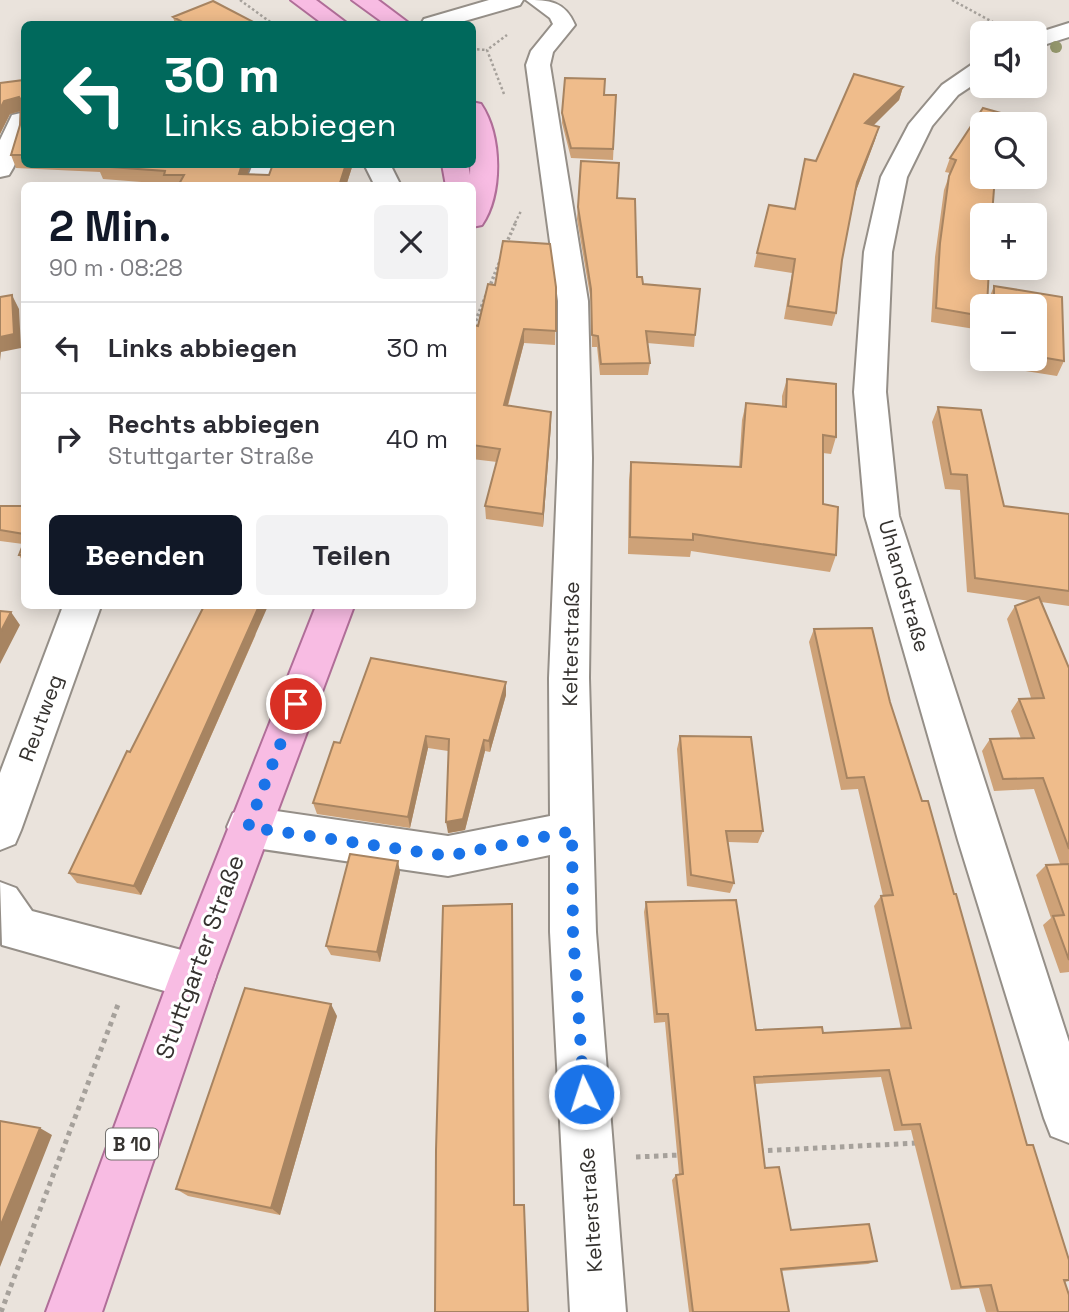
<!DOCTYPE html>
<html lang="de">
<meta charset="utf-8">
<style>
:root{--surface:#fff;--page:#f2f2f3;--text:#2b2b33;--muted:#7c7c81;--line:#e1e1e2;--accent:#111827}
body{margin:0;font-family:"Space Grotesk",sans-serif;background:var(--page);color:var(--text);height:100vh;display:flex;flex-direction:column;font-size:26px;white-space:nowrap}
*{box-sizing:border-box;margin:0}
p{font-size:23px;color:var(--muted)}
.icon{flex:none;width:38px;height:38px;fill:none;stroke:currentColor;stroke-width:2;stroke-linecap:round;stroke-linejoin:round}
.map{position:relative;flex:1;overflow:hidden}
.details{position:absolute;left:21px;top:182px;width:455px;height:427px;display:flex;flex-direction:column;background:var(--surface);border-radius:10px;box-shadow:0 4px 18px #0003}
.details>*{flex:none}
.top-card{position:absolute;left:21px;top:21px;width:455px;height:147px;border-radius:10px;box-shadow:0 4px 18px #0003;background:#00695c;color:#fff;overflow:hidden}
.controls{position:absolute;left:970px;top:21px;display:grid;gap:14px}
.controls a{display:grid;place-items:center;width:77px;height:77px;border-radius:10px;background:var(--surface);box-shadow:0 4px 18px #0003;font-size:35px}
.pin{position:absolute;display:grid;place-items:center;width:60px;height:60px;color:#fff;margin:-30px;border:4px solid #fff;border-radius:50%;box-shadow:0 2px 7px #0007}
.me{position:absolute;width:77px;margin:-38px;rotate:356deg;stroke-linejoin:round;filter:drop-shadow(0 0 5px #0008)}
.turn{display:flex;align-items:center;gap:24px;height:147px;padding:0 28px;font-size:32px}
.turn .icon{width:91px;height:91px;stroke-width:2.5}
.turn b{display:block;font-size:49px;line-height:60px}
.round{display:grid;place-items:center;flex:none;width:74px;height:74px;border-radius:10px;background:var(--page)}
.overview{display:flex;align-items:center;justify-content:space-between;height:119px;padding:0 28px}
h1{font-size:42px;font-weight:700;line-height:52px;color:var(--accent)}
.action{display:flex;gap:14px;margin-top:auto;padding:14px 28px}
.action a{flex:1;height:80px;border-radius:10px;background:var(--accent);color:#fff;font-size:28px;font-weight:700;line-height:80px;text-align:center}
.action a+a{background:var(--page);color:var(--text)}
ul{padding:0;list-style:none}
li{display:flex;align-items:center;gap:21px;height:91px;padding:0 28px;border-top:2px solid var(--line)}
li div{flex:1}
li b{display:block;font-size:26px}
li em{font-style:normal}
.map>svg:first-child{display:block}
</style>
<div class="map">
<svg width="1069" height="1312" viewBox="0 0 1069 1312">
<rect width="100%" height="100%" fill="#eae3dc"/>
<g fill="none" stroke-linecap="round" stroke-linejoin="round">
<g stroke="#958f88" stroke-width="4">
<path id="minor" d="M489 0H523L520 5 454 24H421L424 19Z
M526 0C549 0 565 1 575 25L553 52 550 65 588 301 592 458 589 678 596 932 626 1312H570L550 932V855L448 876 248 847 233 841 227 827 233 813 248 807 448 836 550 816 549 678 558 458V301L526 65 531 51 553 24 550 18Z
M1069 23V37L1034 48V34Z
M982 61V79L958 95 932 126 907 177 892 252 886 392 899 516 1069 1042V1143L1051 1136 1044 1118 958 840 865 516 854 392 864 252 881 177 909 124 942 85 974 63Z
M21 113H24C24 136 22 155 9 175L0 177V140L12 115Z
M253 164H279L270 186H244Z
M364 164H390L401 186H375Z
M63 606H101L21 830 15 844 0 850V773Z
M0 882 16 888 32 911 193 953 210 960 216 976 210 992 193 999 2 945Z"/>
</g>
<g stroke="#b06e98" stroke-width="4">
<path id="major" d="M291 0H316L348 24H323Z
M352 0H378L410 24H385Z
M472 102 481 104C502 135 503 194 482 225L472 227V186H446L442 164H468L470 175Z
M316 606H354L216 976 102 1312H46L170 976Z"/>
</g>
<path stroke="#a6a19b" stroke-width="2.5" stroke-dasharray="2.5 2.5" stroke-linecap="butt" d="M240 0 273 24
M952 0 1013 33
M472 49 487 50
M504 94 487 50 507 35
M515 223 521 211"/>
<path stroke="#a6a19b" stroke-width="3.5" stroke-dasharray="2.5 2.5" stroke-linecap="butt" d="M506 244 516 222
M472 330 502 256"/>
<path stroke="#a6a19b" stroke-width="5" stroke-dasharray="4.5 4.5" stroke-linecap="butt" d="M759 1151 918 1143
M636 1157 680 1155
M1 1312 119 1002"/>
<use href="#minor" fill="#fff" fill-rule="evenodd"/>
<use href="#major" fill="#f8bce3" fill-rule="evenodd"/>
</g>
<circle fill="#96996e" cx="1056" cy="47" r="6"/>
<path fill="#cea278" d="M173 17 257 24H175Z
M24 80V164H251L247 174 269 175 273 164H353L346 186H167V184L103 179 100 172 16 168 11 155 20 125 21 111 10 114 0 134V83Z
M903 87 899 100 873 125 879 127 875 140 856 191 842 260 836 313 832 326 784 319 792 273 754 267 757 253Z
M604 95H616L613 160 571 158 562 123V113Z
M982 124 994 189 982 306 981 330 931 322 935 257 944 190 950 173 945 172 950 158Z
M581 161 617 198 637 277 695 335 694 347 647 343 650 363 648 375H600L597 347H592L591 301 577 219Z
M495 285 556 287 555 345 524 343 508 406 551 412 543 527 486 519 485 506 497 462 472 459V329L478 326Z
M994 286 1062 297 1064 361 1057 376 987 365V359H1034V306H988V301Z
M787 379 836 437 831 454 823 453V504L836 555 830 572 691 551 690 557 628 554 629 480 631 462 739 467 742 420 746 403 782 406V396Z
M938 407 1004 506 1069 514V606L1041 602 1069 668V972L1060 973 1043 925 1051 918 1036 875 1046 865 1060 864 1034 789 994 791 982 751 990 739H1021L1011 711 1019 699 1031 698 1007 619 1015 606 1030 601 967 592 960 490 945 489 932 422Z
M0 506H24V564L19 555 23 544 0 541Z
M814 629 890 702 922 801 954 894 1027 1145 1069 1260V1281L1065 1282 1069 1312H986L979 1288 951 1290 911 1130 894 1131 881 1077 754 1084 765 1168 791 1230 877 1261 868 1264 781 1271 789 1312H689L672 1180 676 1175 679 1174 665 1022 654 1023 644 912 646 902 756 1030 823 1033 901 1029 874 906 881 896H883L858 789 841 790 809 642Z
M256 634 141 895 77 883 69 873 130 752Z
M506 682V695L490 752 485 751 465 830 448 833V751L428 748 410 828 317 814 313 803 340 743Z
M680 736 763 831 758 843 728 842 734 883 730 893 687 886 677 749Z
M400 872 380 962 331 955 326 946Z
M337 1016 280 1215 188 1196 176 1189Z"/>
<path fill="#a78461" d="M903 87 899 100 862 137 865 123Z
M19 97 24 110 10 114 0 134V109L4 101Z
M879 127 875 140 854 196 857 182Z
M242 164H251L243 186 239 174Z
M346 164H353L346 186H339Z
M12 295 19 309 21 348 1 352 0 361V337Z
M524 329V343L504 419V405Z
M551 412V426L543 527V514Z
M259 606H268L141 895 134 886Z
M11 612 20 625 0 664V633Z
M506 682V695L490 752 489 741Z
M426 736 428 748 410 828 408 817Z
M484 740 485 751 465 830 448 833 446 822Z
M398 861 400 872 380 962 377 952Z
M331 1004 337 1016 280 1215 271 1208Z
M40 1128 52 1135 0 1267V1227Z"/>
<path fill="#efbc8b" stroke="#a78461" stroke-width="2" d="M213 1 257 24H186L173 17Z
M854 74 903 87 865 123 879 127 857 182 842 260 836 313 788 306 795 259 757 253 769 205 795 209 805 159 816 161Z
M565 78 605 79 604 95H616L613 149 571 148 562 113Z
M24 80V155H11L20 125 21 100 19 97 4 101 0 109V83Z
M983 108 1022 119 1019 124H982V177H998L994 189 992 215H982V268H989L987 306H982V316L936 308 940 243 949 176 956 160 950 158Z
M581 161 619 163 617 198 635 199 637 277H642L643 284 700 289 695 335 646 331 650 363 601 364 598 336 592 335 591 289 578 207Z
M99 164H242L239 174 269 175 273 164H346L339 186H178L184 175H164L165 171 98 166Z
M503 241 550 244 556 287V331L524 329 504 405 551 412 543 514 485 506 500 449 472 445V329L474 325 478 326 488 284 495 285Z
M994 286 1062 297 1064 361 1034 356V306H994Z
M12 295 14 334 0 337V297Z
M787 379 836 384V437L823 435V504L838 507 836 555 693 534V540L630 537 631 462 741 467 746 403 786 407Z
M938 407 981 410 1004 506 1069 514V591L975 578 967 475 951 474Z
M0 506H24V534L0 530Z
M24 542V555H19Z
M1039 597 1069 668V849L1043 778 1003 779 990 739 1034 738 1019 699 1044 698 1015 606Z
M204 606H259L134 886 69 873 127 751 130 752Z
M0 611 11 612 0 633Z
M872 628 890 702 922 801H928L954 894H956L1027 1145H1033L1069 1260V1280H1064L1069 1295V1312H998L991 1285 961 1287 920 1124 902 1125 889 1070 754 1077 765 1168 779 1167 791 1230 869 1224 877 1261 781 1269 789 1312H693L676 1175 683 1174 668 1014H657L646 902 736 900 756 1030 822 1027 823 1033 911 1028 881 896 893 895 864 777 847 778 814 629Z
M371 658 506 682 489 741 484 740 463 819 446 822 449 739 426 736 408 817 313 803 334 742 340 743Z
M680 736 751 737 763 831H726L734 883 691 875Z
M350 854 398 861 377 952 326 946Z
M1069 864V960L1053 916 1064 915 1046 865Z
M512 904 514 1205H524L528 1312H435L436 1150 443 906Z
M245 988 331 1004 271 1208 176 1189Z
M0 1121 40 1128 0 1227Z"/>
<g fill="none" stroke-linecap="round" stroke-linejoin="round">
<path stroke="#1a73e8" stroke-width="12" stroke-dasharray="0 21.6" d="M296 704 248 827 448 856 572 831 573 932 584 1094"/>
</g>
<g text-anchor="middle" stroke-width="6" stroke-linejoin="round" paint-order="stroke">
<rect fill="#fff" stroke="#72706d" stroke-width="2" x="106" y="1128.5" width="52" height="31" rx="5"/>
<g font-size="19" font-weight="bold" fill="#35322f">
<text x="132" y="1151">B 10</text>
</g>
<g font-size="21" fill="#35322f" stroke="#fff">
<text transform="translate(904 586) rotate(74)" y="7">Uhlandstraße</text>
<text transform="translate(571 644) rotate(-89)" y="7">Kelterstraße</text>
<text transform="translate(41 718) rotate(-70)" y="7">Reutweg</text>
<text transform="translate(591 1210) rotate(-94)" y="7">Kelterstraße</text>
</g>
<g font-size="24" fill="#35322f" stroke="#fff">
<text transform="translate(200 957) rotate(-70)" y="8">Stuttgarter Straße</text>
</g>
</g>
</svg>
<div class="controls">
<a><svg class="icon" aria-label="sound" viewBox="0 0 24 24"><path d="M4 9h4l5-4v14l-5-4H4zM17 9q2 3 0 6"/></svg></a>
<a><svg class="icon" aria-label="search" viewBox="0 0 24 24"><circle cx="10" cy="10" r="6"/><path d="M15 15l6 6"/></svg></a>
<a>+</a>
<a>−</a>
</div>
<div class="pin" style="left:296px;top:704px;background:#d93025"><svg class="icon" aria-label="arrive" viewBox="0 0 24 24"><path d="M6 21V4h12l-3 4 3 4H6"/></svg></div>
<svg class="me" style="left:584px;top:1094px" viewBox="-20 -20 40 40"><circle r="17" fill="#1a73e8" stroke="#fff" stroke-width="3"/><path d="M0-11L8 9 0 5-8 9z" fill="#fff"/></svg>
<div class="top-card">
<div class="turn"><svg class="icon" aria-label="left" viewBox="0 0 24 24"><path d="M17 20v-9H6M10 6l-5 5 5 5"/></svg><div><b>30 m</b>Links abbiegen</div></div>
</div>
<section class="details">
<div class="overview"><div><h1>2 Min.</h1><p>90 m · 08:28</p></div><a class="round"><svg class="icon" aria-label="close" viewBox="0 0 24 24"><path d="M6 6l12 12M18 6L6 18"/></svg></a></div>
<ul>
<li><svg class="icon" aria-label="left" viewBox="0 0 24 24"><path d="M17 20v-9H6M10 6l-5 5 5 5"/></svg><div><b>Links abbiegen</b></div><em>30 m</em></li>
<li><svg class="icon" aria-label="right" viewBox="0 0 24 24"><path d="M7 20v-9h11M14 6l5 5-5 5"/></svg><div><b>Rechts abbiegen</b><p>Stuttgarter Straße</p></div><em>40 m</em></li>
</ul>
<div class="action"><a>Beenden</a><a>Teilen</a></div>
</section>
</div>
